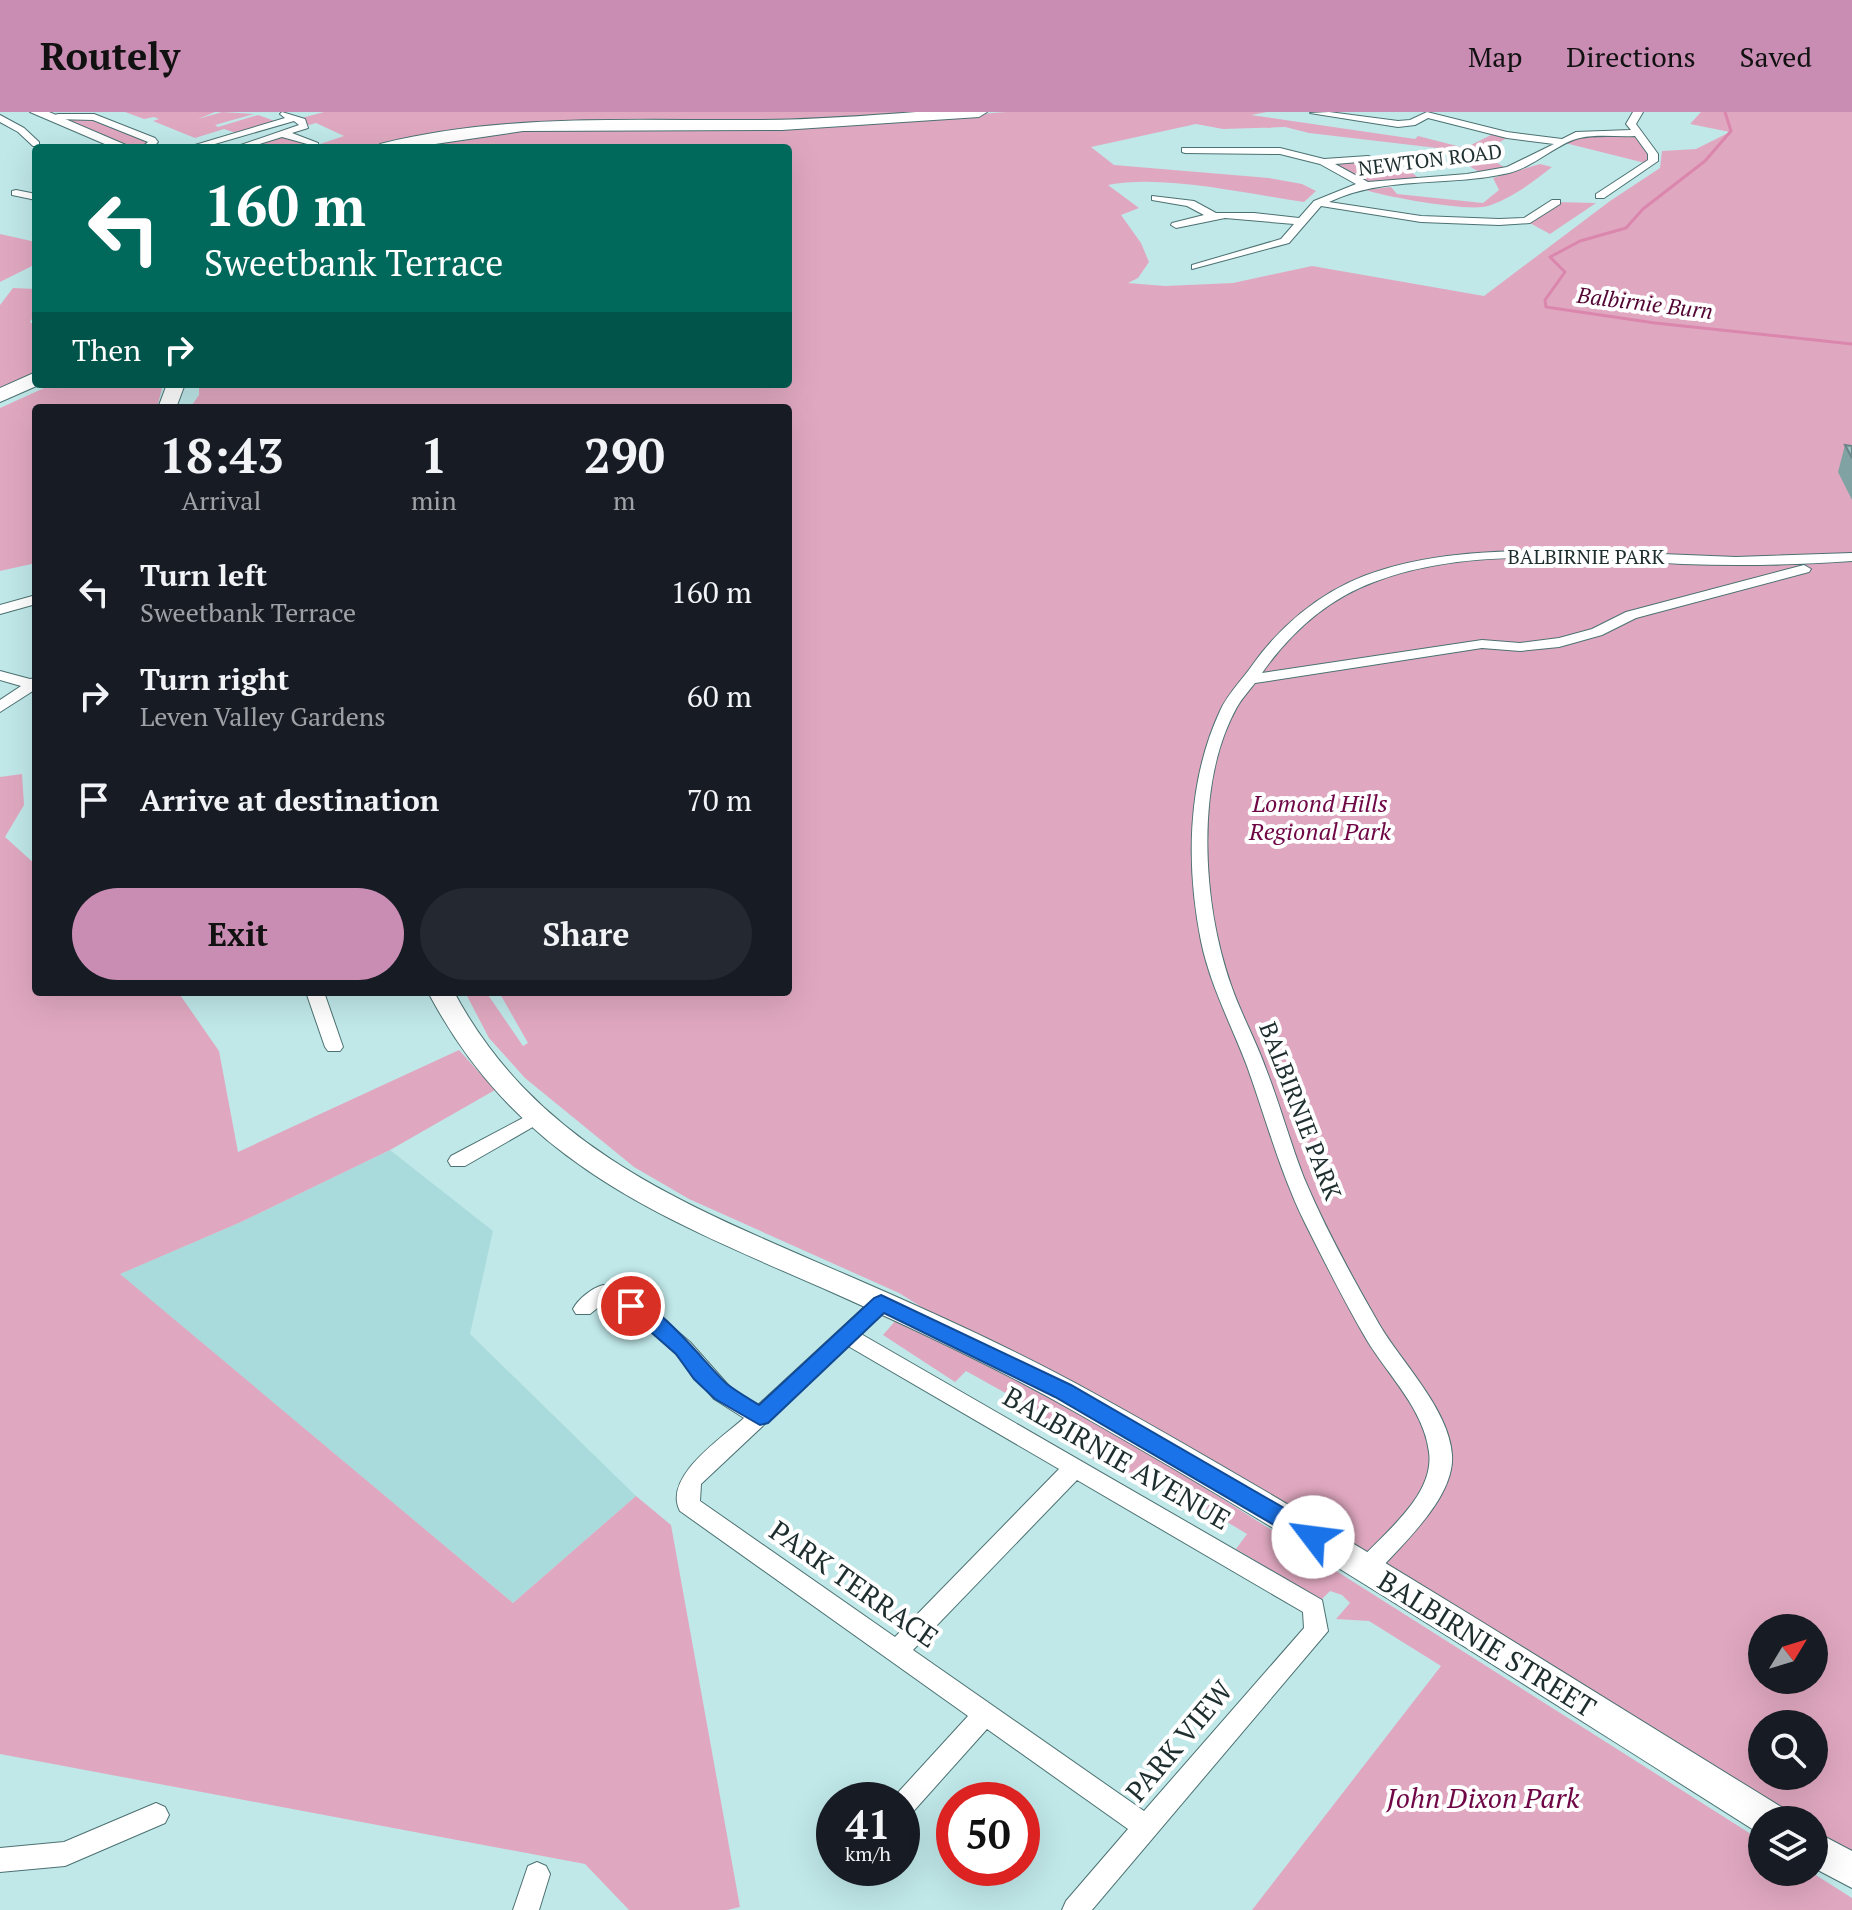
<!DOCTYPE html>
<style>
:root{--surface:#171b24;--page:#242831;--text:#f1f3f6;--muted:#9ea1a6;--accent:#c98cb3}
body{margin:0;font-family:"PT Serif",serif;background:var(--page);color:var(--text);height:100vh;display:flex;flex-direction:column;font-size:30px;white-space:nowrap}
*{box-sizing:border-box;margin:0}
p{font-size:26px;color:var(--muted)}
.icon{flex:none;width:44px;height:44px;fill:none;stroke:currentColor;stroke-width:2;stroke-linecap:round;stroke-linejoin:round}
.map{position:relative;flex:1;overflow:hidden}
.details{position:absolute;left:32px;top:292px;width:760px;height:592px;display:flex;flex-direction:column;background:var(--surface);border-radius:8px;box-shadow:0 8px 32px #0002}
.details>*{flex:none}
.hud{position:absolute;left:32px;top:32px;width:760px;height:244px;border-radius:8px;box-shadow:0 8px 32px #0002;background:#00695c;color:#fff;overflow:hidden}
.needle{width:52px;rotate:52deg}
.fabs{position:absolute;left:1748px;top:1502px;display:grid;gap:16px}
.fabs a{display:grid;place-items:center;width:80px;height:80px;border-radius:50%;background:var(--surface);box-shadow:0 8px 32px #0002;font-size:40px}
.speed{position:absolute;left:816px;top:1670px;display:flex;gap:16px;font-size:40px;font-weight:700;text-align:center}
.speed>*{display:grid;place-content:center;width:104px;height:104px;border-radius:50%;background:var(--surface);box-shadow:0 8px 32px #0002;line-height:1}
.speed small{font-size:20px;font-weight:400}
.speed .limit{border:12px solid #d22;background:#fff;color:#111}
.pin{position:absolute;display:grid;place-items:center;width:68px;height:68px;color:#fff;margin:-34px;border:4px solid #fff;border-radius:50%;box-shadow:0 2px 8px #0007}
.me{position:absolute;width:88px;margin:-44px;rotate:300deg;stroke-linejoin:round;filter:drop-shadow(0 0 6px #0008)}
.turn{display:flex;align-items:center;gap:28px;height:168px;padding:0 40px;font-size:36px}
.turn .icon{width:104px;height:104px;stroke-width:2.5}
.turn b{display:block;font-size:56px;line-height:68px}
.then{display:flex;align-items:center;height:76px;padding:0 40px;background:#0003;gap:16px;font-size:30px}
.eta{display:flex;justify-content:space-evenly;align-items:center;height:136px;text-align:center}
.eta b{font-size:48px;font-weight:800;line-height:56px}
.action{display:flex;gap:16px;margin-top:auto;padding:16px 40px}
.action a{flex:1;height:92px;border-radius:48px;background:var(--accent);color:#111;font-size:32px;font-weight:800;line-height:92px;text-align:center}
.action a+a{background:var(--page);color:var(--text)}
ul{padding:0;list-style:none}
li{display:flex;align-items:center;gap:24px;height:104px;padding:0 40px}
li div{flex:1}
li b{display:block;font-size:30px}
li em{font-style:normal}
header{display:flex;align-items:center;gap:48px;box-sizing:border-box;height:112px;padding:0 40px;background:var(--accent);color:#111}
header strong{font-size:38px}
nav{display:flex;gap:44px;margin-inline-start:auto;font-size:28px}
.map>svg:first-child{display:block}
</style>
<header>
<strong>Routely</strong>
<nav><a>Map</a><a>Directions</a><a>Saved</a></nav>
</header>
<div class="map">
<svg width="1852" height="1798" viewBox="0 0 1852 1798">
<rect width="100%" height="100%" fill="#c0e8e9"/>
<path fill="#aadbdc" d="M390 1038 493 1119 470 1222 636 1384 513 1491 119 1162 241 1110Z"/>
<path fill="#e0a8c0" fill-rule="evenodd" d="M125 0H215L198 7 222 0 254 2 215 13 218 15 258 3 275 9 236 21 224 17 195 26 153 9 159 7 154 5 144 7Z
M324 0H922L780 10H521L454 19 372 36H243L283 24 311 35 344 24 316 11 309 13 298 7Z
M1006 0H1267L1251 3 1415 27 1418 24 1465 36 1497 20 1512 23 1481 41 1509 58 1483 62 1437 36 1309 21 1285 15 1223 17 1196 12 1091 35 1114 53 1269 66 1302 72 1316 79 1304 90C1247 82 1163 62 1108 73L1139 96 1121 103 1141 131 1149 150 1138 166 1128 171 1165 174 1233 171 1312 154 1484 184 1610 89 1660 56 1662 39 1696 37 1730 20 1690 12 1701 0H1852V1770L1814 1747V1708H1762V1715L899 1181 689 1087 634 1055 525 966 489 926 465 880H486L523 934 528 931 499 880H788V296H190L199 283V272H788V36H397L524 16H799ZM1762 1516H1814V1568H1762ZM1762 1612H1814V1664H1762Z
M83 3 152 27 146 36H136L58 5Z
M1638 21 1653 42 1649 52 1561 30 1576 23Z
M1368 47 1405 55 1421 68 1363 73 1324 50Z
M1540 52 1552 55C1533 70 1512 86 1488 94 1470 100 1386 85 1366 78L1391 75 1397 82 1483 91 1499 78 1493 66Z
M1556 90 1596 91 1550 122 1526 109Z
M0 122 36 130V152L0 170Z
M13 176 36 177V201L30 210 36 214V259L0 278V193Z
M53 272H163L157 296H36V451L0 459V296Z
M22 662 24 693 5 725 36 753V880H178L219 939 238 1040 459 938 495 978 390 1038 241 1110 120 1162 513 1491 636 1384 671 1413 740 1795 727 1798H629L585 1752 0 1642V665Z
M896 1208 1117 1320 1762 1729V1760H1811L1852 1786V1798H1252L1441 1554 1369 1509 1336 1507 1350 1491 1342 1483 1330 1479 1321 1488 1236 1437 1247 1422 1162 1371 1153 1381 1034 1313 1045 1303 966 1259 955 1270 883 1223Z"/>
<g fill="none" stroke-linecap="round" stroke-linejoin="round">
<path stroke="#da86ad" stroke-width="3" d="M1725 0 1731 19 1705 49 1643 97 1626 116 1580 129 1550 145 1565 160 1545 188 1546 195 1655 211 1852 232"/>
<g stroke="#4c7172" stroke-width="2">
<path id="street" d="M282 0 305 7 308 16 292 21 318 31V35L282 25 247 36H232L299 13 294 9 201 36H185L285 6 280 2Z
M1329 0 1398 9 1410 8 1427 0 1507 20 1562 27 1576 20 1631 18 1626 12 1633 0H1643L1636 12 1658 42V49L1604 86H1596V82L1648 48V42L1635 24C1617 25 1597 22 1580 26 1559 30 1534 55 1509 61 1449 75 1386 63 1329 90L1421 104 1499 107 1524 106 1552 88H1560V92L1530 111 1499 113 1421 110 1321 94 1289 131 1192 157V153L1281 127 1294 112 1225 106 1176 116 1171 113 1172 111 1204 103 1187 94 1152 88V84L1194 89 1216 101H1254L1299 106 1314 89 1356 72 1320 52 1280 42 1185 41 1182 40V36H1280L1324 47 1368 44 1371 45V49L1335 52 1368 70 1467 62 1507 55 1554 32 1507 26 1428 6 1415 13 1398 15 1310 1Z
M58 2H94L155 26 158 30 152 36H141L148 30 93 8 55 7V3Z
M0 3 24 16 39 30V34H33L18 20 0 10Z
M16 78 36 82V88L12 83V79Z
M1562 438 1736 445 1852 441V449C1795 453 1739 454 1682 452 1584 447 1467 434 1374 470 1328 487 1290 521 1262 561L1482 528 1520 531 1559 526 1592 517 1626 500 1804 453 1811 457 1809 460 1636 506 1602 523 1559 535 1520 539 1482 536 1255 571C1249 579 1242 586 1237 595 1194 672 1203 793 1231 873 1241 902 1256 929 1266 957 1280 993 1290 1030 1304 1066 1325 1116 1352 1165 1379 1212 1401 1250 1449 1297 1452 1343 1455 1386 1401 1433 1375 1463L1367 1465 1359 1463 1355 1456 1359 1449C1384 1421 1435 1383 1429 1340 1424 1298 1389 1264 1368 1230 1345 1191 1325 1151 1305 1111 1280 1060 1266 1007 1247 954 1231 912 1210 873 1201 829 1186 754 1187 670 1220 599 1227 583 1241 569 1251 555 1279 515 1318 482 1364 464 1426 440 1496 439 1562 438Z
M36 483V492L0 502V493Z
M0 559 30 567 36 566V577L0 600V588L21 574 0 568Z
M306 880H324L343 935 340 939H328L325 935Z
M538 998 548 1004 545 1008 465 1054H451L448 1049 451 1044Z
M603 1173 638 1189 664 1208 690 1230 730 1275 758 1293 874 1186H888L891 1191 888 1196 861 1222 1322 1488 1328 1519 1092 1798H1062L1066 1789 1128 1717 987 1617 911 1702 902 1705V1688H892L893 1686 968 1604 680 1399C662 1365 722 1326 744 1306L714 1287 676 1242 650 1218 605 1190 590 1202H576L573 1197C578 1187 592 1176 603 1173ZM848 1234 1059 1357 895 1525 700 1389 701 1372ZM1077 1368 1303 1500 1304 1516 1144 1699 913 1538Z
M156 1691 165 1695 169 1703 165 1711 65 1754 0 1760V1736L64 1730Z
M537 1750 546 1754 550 1762 539 1798H513L528 1754Z"/>
</g>
<g stroke="#4c7172" stroke-width="2">
<path id="secondary" d="M30 0H49L133 36H114Z
M167 272H185L176 296H158Z
M428 880H454C539 1039 693 1096 849 1164 934 1201 1018 1239 1099 1284 1332 1413 1556 1557 1783 1696L1789 1708H1762V1722L1757 1720C1532 1578 1309 1432 1077 1301 996 1255 912 1216 827 1178 660 1105 518 1051 428 880Z
M1814 1719 1852 1739V1776L1814 1756Z"/>
</g>
<g stroke="#4c7172" stroke-width="2">
<path id="highway" d="M916 0H987L979 5 782 18 523 19 408 36H377L380 32C505 1 630 9 757 8 810 8 863 4 916 0Z
M36 260V272H41L0 290V276Z"/>
</g>
<use href="#street" fill="#fff" fill-rule="evenodd"/>
<use href="#secondary" fill="#fff" fill-rule="evenodd"/>
<use href="#highway" fill="#fff" fill-rule="evenodd"/>
</g>
<path fill="#81a2a3" d="M1845 333 1852 334V388L1838 360Z"/>
<path fill="#96bcbe" stroke="#698485" stroke-width="2" d="M1845 333 1852 334V346Z"/>
<path fill="#1a73e8" stroke="#114b97" stroke-width="2" d="M881 1183 1071 1273 1322 1418 1325 1425 1322 1431 1313 1434 1305 1431 1055 1285 884 1201 768 1311 760 1313 715 1287 694 1267 676 1242 621 1194 624 1188C653 1180 706 1254 727 1272 737 1280 748 1286 759 1293L874 1186Z"/>
<g text-anchor="middle" stroke-width="8" stroke-linejoin="round" paint-order="stroke">
<g font-size="20" fill="#1e2e2e" stroke="#fff">
<text transform="translate(1430 48) rotate(-7)" y="7">NEWTON ROAD</text>
<text x="1586" y="452">BALBIRNIE PARK</text>
</g>
<g font-size="22" font-style="italic" fill="#530634" stroke="#fff">
<text transform="translate(1645 191) rotate(7)" y="8">Balbirnie Burn</text>
</g>
<g font-size="24" font-style="italic" fill="#6f0746" stroke="#fff">
<text x="1320" y="700">Lomond Hills<tspan x="1320" dy="28">Regional Park</tspan></text>
</g>
<g font-size="24" fill="#1e2e2e" stroke="#fff">
<text transform="translate(1300 999) rotate(69)" y="8">BALBIRNIE PARK</text>
</g>
<g font-size="28" fill="#1e2e2e" stroke="#fff">
<text transform="translate(1117 1346) rotate(30)" y="10">BALBIRNIE AVENUE</text>
<text transform="translate(854 1472) rotate(35)" y="10">PARK TERRACE</text>
<text transform="translate(1487 1532) rotate(32)" y="10">BALBIRNIE STREET</text>
<text transform="translate(1179 1629) rotate(-50)" y="10">PARK VIEW</text>
</g>
<g font-size="28" font-style="italic" fill="#6f0746" stroke="#fff">
<text x="1483" y="1696">John Dixon Park</text>
</g>
</g>
</svg>
<div class="fabs">
<a><svg class="needle" viewBox="-14 -14 28 28"><path d="M0-13l5 13h-10z" fill="#e53935"/><path d="M0 13l5-13h-10z" fill="#9ea1a6"/></svg></a>
<a><svg class="icon" aria-label="search" viewBox="0 0 24 24"><circle cx="10" cy="10" r="6"/><path d="M15 15l6 6"/></svg></a>
<a><svg class="icon" aria-label="layers" viewBox="0 0 24 24"><path d="M12 4l9 5-9 5-9-5zM3 14l9 5 9-5"/></svg></a>
</div>
<div class="speed"><div>41<small>km/h</small></div><div class="limit">50</div></div>
<div class="pin" style="left:631px;top:1194px;background:#d93025"><svg class="icon" aria-label="arrive" viewBox="0 0 24 24"><path d="M6 21V4h12l-3 4 3 4H6"/></svg></div>
<svg class="me" style="left:1313px;top:1425px" viewBox="-20 -20 40 40"><circle r="19" fill="#fff"/><path d="M0-13L10 11 0 6-10 11z" fill="#1a73e8"/></svg>
<div class="hud">
<div class="turn"><svg class="icon" aria-label="left" viewBox="0 0 24 24"><path d="M17 20v-9H6M10 6l-5 5 5 5"/></svg><div><b>160 m</b>Sweetbank Terrace</div></div>
<div class="then">Then<svg class="icon" aria-label="right" viewBox="0 0 24 24"><path d="M7 20v-9h11M14 6l5 5-5 5"/></svg></div>
</div>
<section class="details">
<div class="eta">
<div><b>18:43</b><p>Arrival</p></div>
<div><b>1</b><p>min</p></div>
<div><b>290</b><p>m</p></div>
</div>
<ul>
<li><svg class="icon" aria-label="left" viewBox="0 0 24 24"><path d="M17 20v-9H6M10 6l-5 5 5 5"/></svg><div><b>Turn left</b><p>Sweetbank Terrace</p></div><em>160 m</em></li>
<li><svg class="icon" aria-label="right" viewBox="0 0 24 24"><path d="M7 20v-9h11M14 6l5 5-5 5"/></svg><div><b>Turn right</b><p>Leven Valley Gardens</p></div><em>60 m</em></li>
<li><svg class="icon" aria-label="arrive" viewBox="0 0 24 24"><path d="M6 21V4h12l-3 4 3 4H6"/></svg><div><b>Arrive at destination</b></div><em>70 m</em></li>
</ul>
<div class="action"><a>Exit</a><a>Share</a></div>
</section>
</div>
